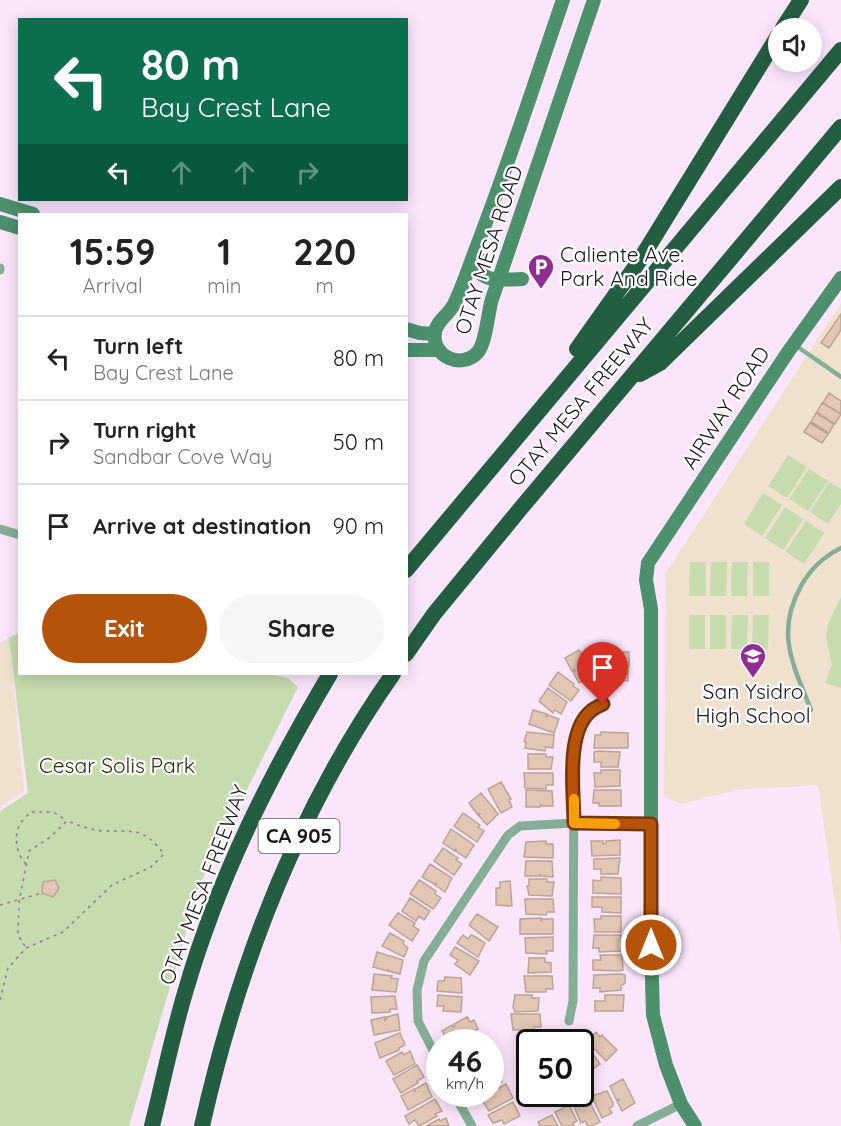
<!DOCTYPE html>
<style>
:root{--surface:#fff;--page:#f6f6f6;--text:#222;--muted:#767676;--line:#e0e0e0;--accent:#b45309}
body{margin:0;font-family:Quicksand,sans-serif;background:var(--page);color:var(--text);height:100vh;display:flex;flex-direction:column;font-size:22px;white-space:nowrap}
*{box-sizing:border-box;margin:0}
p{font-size:20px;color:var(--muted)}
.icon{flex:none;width:33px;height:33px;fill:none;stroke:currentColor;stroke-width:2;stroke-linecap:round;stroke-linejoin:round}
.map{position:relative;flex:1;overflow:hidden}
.side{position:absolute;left:18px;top:213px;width:390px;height:462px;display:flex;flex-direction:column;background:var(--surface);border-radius:0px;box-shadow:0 3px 15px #0003}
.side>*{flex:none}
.top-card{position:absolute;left:18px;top:18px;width:390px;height:183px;border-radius:0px;box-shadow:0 3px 15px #0003;background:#0b6e4f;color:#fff;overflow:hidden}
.buttons{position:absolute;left:768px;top:18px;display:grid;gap:12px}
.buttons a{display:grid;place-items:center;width:54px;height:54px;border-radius:50%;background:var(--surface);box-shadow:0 3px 15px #0003;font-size:30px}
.speed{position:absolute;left:426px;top:1029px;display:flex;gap:12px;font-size:30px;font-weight:700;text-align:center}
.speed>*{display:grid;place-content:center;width:78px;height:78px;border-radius:50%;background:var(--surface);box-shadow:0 3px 15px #0003;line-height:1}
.speed small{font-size:15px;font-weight:400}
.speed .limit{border:3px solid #111;border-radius:9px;background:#fff;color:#111}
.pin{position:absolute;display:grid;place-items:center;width:51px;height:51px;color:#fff;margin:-62px -26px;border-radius:50% 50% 50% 0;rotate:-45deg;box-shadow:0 0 6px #0007}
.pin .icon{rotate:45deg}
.me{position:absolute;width:66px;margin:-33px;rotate:0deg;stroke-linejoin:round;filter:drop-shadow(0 0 4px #0008)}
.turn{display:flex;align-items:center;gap:21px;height:126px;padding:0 24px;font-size:27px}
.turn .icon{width:78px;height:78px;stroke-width:2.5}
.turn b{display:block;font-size:42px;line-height:51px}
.lanes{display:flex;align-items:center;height:57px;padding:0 24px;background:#0003;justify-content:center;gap:30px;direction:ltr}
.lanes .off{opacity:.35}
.eta{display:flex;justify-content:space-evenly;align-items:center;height:102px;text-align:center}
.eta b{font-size:36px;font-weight:700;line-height:42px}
.action{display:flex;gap:12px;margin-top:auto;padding:12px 24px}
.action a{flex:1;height:69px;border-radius:36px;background:var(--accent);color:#fff;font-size:24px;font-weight:700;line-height:69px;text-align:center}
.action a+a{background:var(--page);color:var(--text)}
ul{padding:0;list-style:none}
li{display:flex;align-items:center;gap:18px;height:84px;padding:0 24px;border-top:2px solid var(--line)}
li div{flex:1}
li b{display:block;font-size:22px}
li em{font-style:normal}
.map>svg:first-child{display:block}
</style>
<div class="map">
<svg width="841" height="1126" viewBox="0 0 841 1126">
<rect width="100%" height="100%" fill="#fbe5fb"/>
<path fill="#efe1ce" d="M841 303V945L818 785 736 790 680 804 664 796 666 573Z
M9 638 24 791 0 807V643Z"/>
<path fill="#c6dbae" d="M788 455 807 467 787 498 768 486Z
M809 469 828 481 808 511 789 499Z
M829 482 841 489V504L828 524 810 512Z
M763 493 782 505 762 536 744 524Z
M785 507 803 519 783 550 765 538Z
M806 521 824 533 804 564 786 552Z
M690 562H706V596H689Z
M711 562H727L726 596H710Z
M732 562H748L747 596H731Z
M753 562H769V596H753Z
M841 597V688L825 683 832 665 826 636 829 622Z
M689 615H705V649H689Z
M710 615H726V649H710Z
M732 615H748L747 649H731Z
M753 615H769L768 649H752Z
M19 633 20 674H268L288 678 298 687 201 882 129 1126H0V811L28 793 9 638Z"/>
<path fill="#e1c7b6" stroke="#bca392" stroke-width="1.5" d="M841 314V330L829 348 821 343Z
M829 393 841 401V414L823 403Z
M822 403 841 414 835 424 817 412Z
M816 413 834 424 829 433 811 422Z
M810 423 828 434 822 443 804 432Z
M607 644 610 665 608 666V673L595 675 592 646Z
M579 650 592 674 579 683 573 672 575 671 574 669 572 671 565 658Z
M614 652H629V667H625L628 669V681L613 679Z
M558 672 574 684 573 686 579 690 571 701 549 685Z
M548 688 567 702 561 714 555 710 553 713 539 701Z
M533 710 547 714 546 717 548 715 559 719 554 733 529 724Z
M527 732 554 735 553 748 546 747 545 751 525 748 526 742 524 741Z
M601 732 628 733V748H594L595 735H601Z
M598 751 620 752 618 767H601V762H594V752Z
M528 754H546V757H553L551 769H528Z
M601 770H620V786L595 787 594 773H601Z
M524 773H553V785H546V789L525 788Z
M501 782 511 799 509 800 512 807 501 813 488 789Z
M526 790 552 791 553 806H541V804L540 807H526Z
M594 790H621V806H599V803H593Z
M481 793 498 814 487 825 479 816 480 813 478 815 469 803Z
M463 813 480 825 478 827 484 831 477 842 454 826Z
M451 829 474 845 466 858 456 851V848L455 851 443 843Z
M620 840V855L592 856 591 841H603V844L606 843V841Z
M546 841V844H553V858L524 857 526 842Z
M443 848 458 858 456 860 462 864 454 875 434 861Z
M620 858 618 874H601V869H594V859Z
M526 861H552L553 877 541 876 540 874V876H525Z
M430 864 452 878 445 892 435 885 437 883 434 884 422 877Z
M601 877 621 878V894L593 893V880L601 881Z
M529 879H547V882H554L552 896 529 895 527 886H529Z
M55 880 59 888 53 897 42 893 43 882Z
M419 880 436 891 435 894 441 898 433 909 410 894Z
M510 881 512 906 496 905V888H500V882Z
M592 897H621V913L602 912V907H592Z
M410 898 430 911 424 920 419 916 416 921 402 911Z
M525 899H553L554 912H547L546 915 526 914Z
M398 913 415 923 413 926 419 930 412 941 389 925Z
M477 914 498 927 489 941 469 925Z
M601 916H621V932H595L594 919H601Z
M541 918V922L542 919H553V934H520V919Z
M390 933 404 941 403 944 408 948 404 957 382 946Z
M463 935 468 939 471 935 474 936 485 943 478 957 457 943Z
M594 935H621V951L599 952V948H593Z
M553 937V951H546L547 954 526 953 525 938Z
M455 947 479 961 470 975 455 964 458 960 450 955Z
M377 952 403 960 400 974 388 971 389 969 387 971 373 967Z
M600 955H622L623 970 619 971 593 970V960H601Z
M529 958H545V962L551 963V972L528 973Z
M374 974 392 976 391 978 398 979 396 992 372 990Z
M621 974 625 975V983L621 986V990L600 992V988H593L594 975Z
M524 976H552L553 989H546V992H526Z
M445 977 461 978 462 993 437 991 438 981H444Z
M438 995 462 997 461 1012 443 1011 444 1006H437Z
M515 995H532V998H539L538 1011 515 1012 513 1007Z
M605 995H624L623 1011H595V1001H605Z
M395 996 397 1009H390V1012L372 1013 371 997Z
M398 1014 400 1030 374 1035 371 1020 385 1017V1020L387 1017Z
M511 1014H540L541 1027H534V1030H513Z
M467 1017 470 1022 474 1020 478 1029 449 1042 442 1031 452 1025 453 1027 455 1026 454 1024Z
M544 1032 548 1042H530L528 1062 519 1042Z
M596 1032 600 1037 602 1035 617 1050 606 1061 587 1041Z
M400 1033 405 1045 399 1048V1050L380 1058 375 1043Z
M477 1033 482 1042H460Z
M585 1043 600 1064 587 1073 580 1064V1047Z
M410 1051 415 1064 394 1075 386 1061 402 1052 404 1055Z
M417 1065 424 1077 417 1081 418 1083 401 1093 393 1079Z
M495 1068 502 1082 490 1088V1070Z
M623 1079 635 1103 622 1111 617 1101 619 1100 616 1099 610 1086Z
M426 1083 432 1097 408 1110 401 1096 414 1089 415 1092V1089Z
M506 1084 513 1098 489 1111 480 1097 491 1092 492 1094 494 1093 493 1091Z
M607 1091 613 1103V1106L609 1108 612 1113 602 1118 592 1096Z
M587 1097 600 1122 591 1126H588L585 1121 581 1123 573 1104Z
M435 1099 442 1111 435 1114 437 1116 419 1126 415 1120 409 1124 405 1116Z
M513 1102 520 1116 504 1124 502 1120 493 1123 488 1115Z
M569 1105 577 1121 573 1123 574 1126H562L555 1112Z
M552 1115 558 1126H540L538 1122Z
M446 1118 449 1126H426L439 1119 440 1121Z"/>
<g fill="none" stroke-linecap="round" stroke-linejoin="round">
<path stroke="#8e7f8e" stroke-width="1.5" stroke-dasharray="3 4.5" stroke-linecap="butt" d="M26 864C16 854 13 834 21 823 23 819 28 815 31 812H53L66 820
M0 905 42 893
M0 1000 8 968 26 948 63 932 112 885 151 867 164 854C142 826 135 832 103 831 90 830 79 825 67 821L49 838 29 851 19 902 18 935 26 948"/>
<path stroke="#84af96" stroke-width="4.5" d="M795 345 841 377
M811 710C793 664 775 633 801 586 811 568 823 557 841 548"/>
<path stroke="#84af96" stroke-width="9" d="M0 268V270
M0 529 20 535
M569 1021 573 1001 574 744C581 724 583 715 603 704
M440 1064 418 1021 417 990 424 961 508 835 520 826 574 823 651 824
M454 1094 472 1126
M637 1126 681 1104"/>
<path stroke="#4d906c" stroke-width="14" d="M563 0C534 84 507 169 475 251 468 269 462 289 453 306 447 316 437 321 435 332 431 357 462 370 478 352 486 342 488 312 492 299L594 0
M0 204 33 214
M0 222 20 228
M477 254C471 284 502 280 522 279
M406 329 420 333 435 334
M406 350H439
M695 1126 681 1104 666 1065 653 1015 651 945V609L646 580 648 563 788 352 841 278"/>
<path stroke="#245e41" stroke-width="16" d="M783 28 801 0
M577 349 640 260 778 36
M640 374 660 363 841 187
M406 570 841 50
M406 654 434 614 521 508 841 127
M152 1126C163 1082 172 1036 185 993 218 878 270 775 330 674
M202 1126C238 966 298 809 393 674"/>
</g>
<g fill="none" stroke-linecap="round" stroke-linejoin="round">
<g stroke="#753606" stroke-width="15">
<path id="route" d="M603 704C599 706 594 708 591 711 565 732 574 793 574 823L651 824V945"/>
</g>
<use href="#route" stroke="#b45309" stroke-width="10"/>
<path stroke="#f59e0b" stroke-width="10" d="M574 799V823L615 824"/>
</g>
<defs>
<g id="parking-pin" transform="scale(1.35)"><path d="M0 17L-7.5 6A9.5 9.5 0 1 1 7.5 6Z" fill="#8f2d95" stroke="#fff"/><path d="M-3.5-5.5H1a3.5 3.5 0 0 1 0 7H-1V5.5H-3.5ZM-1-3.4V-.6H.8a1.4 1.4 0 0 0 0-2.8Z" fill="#fff"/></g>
<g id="school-pin" transform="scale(1.35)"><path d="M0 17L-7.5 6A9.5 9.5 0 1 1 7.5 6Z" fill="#8f2d95" stroke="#fff"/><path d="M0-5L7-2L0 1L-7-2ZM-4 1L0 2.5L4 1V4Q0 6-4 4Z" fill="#fff"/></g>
</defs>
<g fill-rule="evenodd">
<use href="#parking-pin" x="541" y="267"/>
<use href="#school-pin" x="753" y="656"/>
</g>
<g text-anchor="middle" stroke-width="4.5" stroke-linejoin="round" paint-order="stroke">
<rect fill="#fff" stroke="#605b60" stroke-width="1.5" x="258.5" y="819" width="81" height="34" rx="4.5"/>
<g font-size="20" font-weight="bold" fill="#1c151c">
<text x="299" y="843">CA 905</text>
</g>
<g font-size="21" fill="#1c151c" stroke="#fff">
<text transform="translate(489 250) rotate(-72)" y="7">OTAY MESA ROAD</text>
<text transform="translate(581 402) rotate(-50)" y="7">OTAY MESA FREEWAY</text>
<text transform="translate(726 408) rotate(-57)" y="7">AIRWAY ROAD</text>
<text transform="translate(204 885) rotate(-69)" y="7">OTAY MESA FREEWAY</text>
</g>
<g font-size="21" fill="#1c151c" stroke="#fff" text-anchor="start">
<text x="560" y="262">Caliente Ave.<tspan x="560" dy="24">Park And Ride</tspan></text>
<text x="753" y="699" text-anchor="middle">San Ysidro<tspan x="753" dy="24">High School</tspan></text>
</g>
<g font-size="21" fill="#22300b" stroke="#fff">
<text x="117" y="773">Cesar Solis Park</text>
</g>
</g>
</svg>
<div class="buttons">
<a><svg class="icon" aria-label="sound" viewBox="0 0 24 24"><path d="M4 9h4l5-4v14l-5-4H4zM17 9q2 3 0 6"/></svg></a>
</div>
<div class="speed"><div>46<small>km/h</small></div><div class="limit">50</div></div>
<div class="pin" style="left:603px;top:704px;background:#d93025"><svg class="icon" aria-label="arrive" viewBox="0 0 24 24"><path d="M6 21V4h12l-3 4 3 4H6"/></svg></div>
<svg class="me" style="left:651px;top:945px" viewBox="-20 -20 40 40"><circle r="17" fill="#b45309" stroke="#fff" stroke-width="3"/><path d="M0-11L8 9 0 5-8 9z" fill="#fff"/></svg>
<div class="top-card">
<div class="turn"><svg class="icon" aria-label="left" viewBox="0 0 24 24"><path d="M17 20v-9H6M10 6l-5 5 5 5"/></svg><div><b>80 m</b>Bay Crest Lane</div></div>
<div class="lanes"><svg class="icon" aria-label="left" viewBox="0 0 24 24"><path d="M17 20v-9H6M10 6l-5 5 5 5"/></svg><svg class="icon off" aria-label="ahead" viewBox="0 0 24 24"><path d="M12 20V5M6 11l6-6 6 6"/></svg><svg class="icon off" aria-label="ahead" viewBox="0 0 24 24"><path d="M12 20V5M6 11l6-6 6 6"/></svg><svg class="icon off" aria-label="right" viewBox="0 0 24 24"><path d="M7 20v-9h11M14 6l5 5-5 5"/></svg></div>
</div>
<section class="side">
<div class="eta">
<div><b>15:59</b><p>Arrival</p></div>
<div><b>1</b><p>min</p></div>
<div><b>220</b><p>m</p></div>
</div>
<ul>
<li><svg class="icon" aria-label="left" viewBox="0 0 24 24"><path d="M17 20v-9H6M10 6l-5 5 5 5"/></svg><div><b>Turn left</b><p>Bay Crest Lane</p></div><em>80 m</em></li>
<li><svg class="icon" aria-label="right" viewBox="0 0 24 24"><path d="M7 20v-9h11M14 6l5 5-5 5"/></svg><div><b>Turn right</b><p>Sandbar Cove Way</p></div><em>50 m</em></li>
<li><svg class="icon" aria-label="arrive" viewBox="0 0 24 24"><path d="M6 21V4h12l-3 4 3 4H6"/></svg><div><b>Arrive at destination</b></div><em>90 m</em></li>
</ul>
<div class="action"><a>Exit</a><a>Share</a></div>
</section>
</div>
